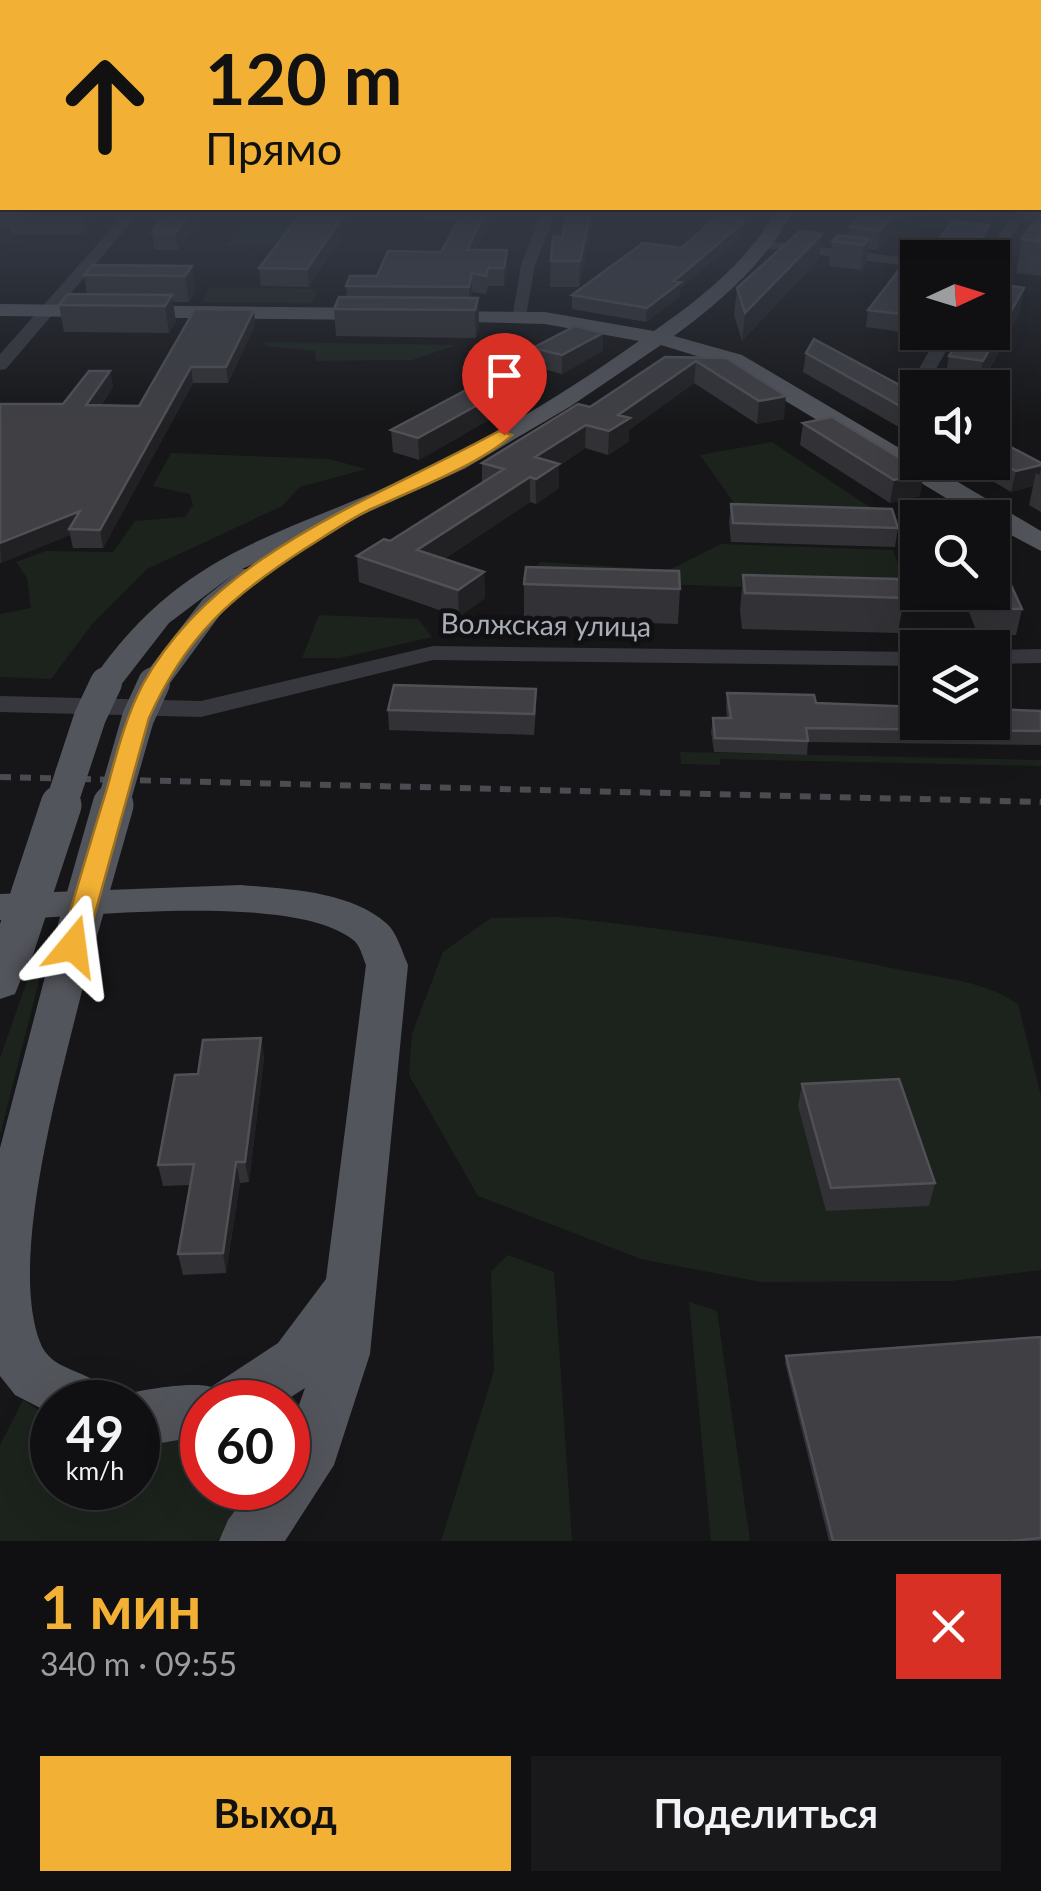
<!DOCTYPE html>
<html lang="ru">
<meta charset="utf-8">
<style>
:root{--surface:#101012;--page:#19191b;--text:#f1f3f6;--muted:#9c9d9f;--line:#303032;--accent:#f2b134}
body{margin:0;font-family:Lato,sans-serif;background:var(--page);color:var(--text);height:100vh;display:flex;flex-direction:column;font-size:38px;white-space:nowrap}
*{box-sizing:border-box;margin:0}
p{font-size:32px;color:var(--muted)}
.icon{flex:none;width:55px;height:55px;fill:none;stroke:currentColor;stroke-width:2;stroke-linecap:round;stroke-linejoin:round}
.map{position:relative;height:1541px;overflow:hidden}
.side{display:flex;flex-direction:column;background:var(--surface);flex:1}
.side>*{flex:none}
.hud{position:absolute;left:0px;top:0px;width:1042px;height:210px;box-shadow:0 10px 40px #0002,0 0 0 2px var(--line);background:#f2b134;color:#111;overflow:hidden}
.needle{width:65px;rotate:86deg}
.tools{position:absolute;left:900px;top:240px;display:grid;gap:20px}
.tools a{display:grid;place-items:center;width:110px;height:110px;border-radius:0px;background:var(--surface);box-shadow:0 10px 40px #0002,0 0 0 2px var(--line);font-size:50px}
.speed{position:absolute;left:30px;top:1380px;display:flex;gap:20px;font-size:50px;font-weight:700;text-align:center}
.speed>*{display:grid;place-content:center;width:130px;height:130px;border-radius:50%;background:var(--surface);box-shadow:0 10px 40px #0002,0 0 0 2px var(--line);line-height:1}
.speed small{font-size:25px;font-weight:400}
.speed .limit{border:15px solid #d22;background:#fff;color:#111}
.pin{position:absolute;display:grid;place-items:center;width:85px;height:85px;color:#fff;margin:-102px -42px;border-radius:50% 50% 50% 0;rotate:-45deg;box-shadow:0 0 10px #0007}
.pin .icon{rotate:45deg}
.me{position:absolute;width:110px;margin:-55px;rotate:16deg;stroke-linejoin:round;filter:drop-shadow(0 0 8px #0008)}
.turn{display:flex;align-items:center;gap:35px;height:210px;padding:0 40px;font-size:45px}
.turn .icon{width:130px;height:130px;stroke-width:2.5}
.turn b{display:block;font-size:70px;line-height:85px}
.round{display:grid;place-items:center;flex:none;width:105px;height:105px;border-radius:0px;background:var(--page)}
.headline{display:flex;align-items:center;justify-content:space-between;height:170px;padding:0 40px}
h1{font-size:60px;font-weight:700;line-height:75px;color:var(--accent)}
.cta{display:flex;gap:20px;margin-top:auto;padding:20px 40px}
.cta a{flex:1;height:115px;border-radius:0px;background:var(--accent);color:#111;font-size:40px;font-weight:700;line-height:115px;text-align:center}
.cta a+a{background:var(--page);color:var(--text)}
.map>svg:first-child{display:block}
</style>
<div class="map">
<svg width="1041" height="1541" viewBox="0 0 1041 1541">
<rect width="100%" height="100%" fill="#161618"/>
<path fill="#1c231d" d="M242 225 289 226 274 247 225 246Z
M210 287 318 289 312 303 202 302Z
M265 342 457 345 412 360 316 361 315 351 265 346Z
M772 442 883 516 739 510 700 455Z
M171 453 329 459 366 469 300 487 282 506 147 569 93 623 51 679 0 677V614L31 608 27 578 16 562 46 551 113 552 135 521 185 517 193 505 190 494 153 486Z
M721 544 893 550 909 593 521 579 541 562 669 570Z
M319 615 418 619 432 637 340 658H302Z
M680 752 1041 760V766L720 759V765L681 764Z
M558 917C674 929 787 946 901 970 941 978 985 981 1018 1004L1041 1096V1270L951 1281 761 1282 641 1259 478 1196 409 1075 412 1034 443 952 491 918Z
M37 953H46L0 1135V1058Z
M508 1255 554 1272 572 1541H441L494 1371 491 1272Z
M689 1302 717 1311 750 1541H711Z
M23 1400 52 1419V1488H138V1442L202 1435V1488H263L218 1541H0V1445Z"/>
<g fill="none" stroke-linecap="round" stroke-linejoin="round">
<path fill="#37383d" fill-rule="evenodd" d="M127 211H141L6 369 0 370V354Z
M542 211H556L535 265 526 316 512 319 521 265Z
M1009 219 1021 222 997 261 992 262V258H985Z
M769 241 918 259V267L764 248 762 245Z
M940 332H957L928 383H916L913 379Z
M433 646 918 652V666L433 660 201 717 0 712V696L201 701Z
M1041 649V663L992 664V650Z"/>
<path fill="#53555c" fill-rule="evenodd" d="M776 211H793C765 263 722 301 674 336L742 355 918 459V462H924L1041 531V551L992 525V518H979L726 365 661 345 571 406 464 469 242 569 260 570 264 576 223 611 165 690H143L138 683 203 599 234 574 169 623 117 690H95L90 683C182 549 273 540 410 476 490 439 567 392 639 341L545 324 431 321 424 319V311L545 312 654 331C701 298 747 262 776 211Z
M0 304 379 308 389 314 379 320 0 316Z
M241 885C286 889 350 891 386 923 397 932 402 952 408 965L370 1354 334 1465 285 1541H219L228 1520 252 1488H288V1436L305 1388 283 1402H202V1436L161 1443 138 1441V1402H116L118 1397C135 1390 194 1381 211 1387L278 1343 326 1279 366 965C362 956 360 944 352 939 290 892 82 917 0 920V894Z
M73 932 87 936 93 946C71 1044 5 1251 40 1342 53 1377 96 1365 113 1402H52V1414L15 1395 0 1376V1148L53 946 59 936Z
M14 933 28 937 34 947 15 994 0 999V937Z"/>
<path stroke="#4a4c52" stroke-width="6" stroke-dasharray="11 9" stroke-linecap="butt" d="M0 777 1041 802"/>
<path stroke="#53555c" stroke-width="32" d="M60 808 90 717 106 683
M112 808 138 718 154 683"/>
<path stroke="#53555c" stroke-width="41" d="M73 946 113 805
M14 947 61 805"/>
</g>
<path fill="#323236" d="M0 211H105L84 234H12L10 225H0Z
M207 211 178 250H154L152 232Z
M426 211H494L476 250 507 268 504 286H488L486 294 472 292 471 298H478L479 325 476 338 336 336 334 309 347 297 346 286 377 276 441 252 458 220 426 219Z
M568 211H595L579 287H550L551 261 562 237Z
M744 211 742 236 680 289V296L646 322 572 309V295L681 248Z
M865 211H911L877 250 868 249 866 264 861 270 829 266 832 241 848 237 850 227Z
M1020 211H1041V219L1019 217Z
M345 222 346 230 309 287 261 286 259 268Z
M1041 222V276L1016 273 1022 239Z
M819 259 742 341 734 315 737 288Z
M918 263V332H924L922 335 866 327 868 310Z
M192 266 195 292 189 302H173L176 322 169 333 64 332 59 305 87 294 84 275Z
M1024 288 1019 314 979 388H961L944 385 949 356Z
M254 310 255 325 228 383H193L103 548H73L70 535 0 563V404H63L110 371 113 387 101 405 139 406Z
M575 326 603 351 562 374 544 369V380L496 406 492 405V418L419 460 393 452 391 430 471 391V380Z
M806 353 918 395V438L803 372Z
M665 357 726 358 784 419 757 424 694 383 629 430V441L608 455 585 448 559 466V488L536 504 530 502 444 559 484 572 485 598 459 617 359 582 357 556 390 541 482 483V463L590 407Z
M803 423 920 496 890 503 800 445Z
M992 437 1041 463V512L1029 505 1033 486 1011 492 961 462H992Z
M731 504 898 528 895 547 731 542 729 522Z
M743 575 904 598 898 633 742 629 740 610Z
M524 584 680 589 678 624 524 619Z
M961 592H992L1022 609 1016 635H978Z
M727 693 816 703 1041 711V745L808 742 807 755 714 752 711 732 713 718H727L726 707Z
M536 709 534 735 389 730 388 710Z
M261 1038 264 1058 249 1182 240 1183 226 1273 183 1275 178 1254 190 1185 163 1186 158 1165 198 1074Z
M802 1084 935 1183 929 1206 826 1211 798 1106Z
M1041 1337V1541H829L785 1363 786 1356Z"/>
<path fill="#212124" d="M87 211H105L84 234 81 218Z
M192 211H207L178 250 176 232Z
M340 211H351L345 222 346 230 309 287 307 269Z
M486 211H494L467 268V250Z
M591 211H595L579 287 580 261Z
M897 211H911L877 250 880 231Z
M743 223 742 236 680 289V296L646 322 647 308 674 281Z
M989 225 986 241 976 258H970Z
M822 234 819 259 742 341 745 313Z
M869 239 866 264 861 270 864 245Z
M507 250V268L504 286V268Z
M192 266 195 292 189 302 185 276Z
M472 273V292L469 306V287Z
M1024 288 1019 314 978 388 983 361Z
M172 295 176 322 169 333 165 306Z
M478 298 479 325 476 338 475 310Z
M254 310 255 325 228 383 226 367Z
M603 333V351L562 374V355Z
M544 361V380L496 406V387Z
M696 361 694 383 629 430V441L608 455 609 431 618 415Z
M191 367 193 383 103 548 100 530Z
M110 371 113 387 89 421 86 405Z
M786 396 784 419 757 424 759 401Z
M492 397V418L419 460 418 438Z
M586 425 585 448 559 466V488L536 504 535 457Z
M1041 465 1040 475 1036 473 1033 486 1011 492 1016 471Z
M924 473 920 496 890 503 894 480Z
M530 477V502L418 576 417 550Z
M80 511 69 529 70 535 1 563 0 543Z
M484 572 485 598 459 617 458 590Z
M261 1038 264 1058 249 1182 245 1162Z
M236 1162 240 1183 226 1273 223 1253Z"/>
<path fill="#3f3f44" stroke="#4f5156" stroke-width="2.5" d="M15 211H87L81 218H9Z
M169 211H192L176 232H152Z
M303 211H340V213H345L307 269 259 268Z
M463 211H486L467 250H507L504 268H488L486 276 472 273 469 287 346 286 350 276H377L388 251 441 252Z
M568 211H591L580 261H551L553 237H562Z
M720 211H744L743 223 674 281 681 282 647 308 572 295 643 243 681 248 719 216Z
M865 211H897L880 231 850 227Z
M953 221 989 225 970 258H925Z
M1035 221 1041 222V242L1022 239Z
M800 231 822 234 745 313 737 288Z
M838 235 869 239 864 245 832 241Z
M905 262 918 263V316L868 310Z
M92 265 192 266 185 276 84 275Z
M993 283 1024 288 983 361 949 356 963 332H992Z
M68 294 172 295 165 306 59 305Z
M339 297 478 298 475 310 334 309Z
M195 309 254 310 226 367H191L100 530 69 529 80 511 0 543V404H63L89 371H110L86 405 139 406Z
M575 326 603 333 562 355 537 349 544 361 496 387 471 380Z
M814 339 918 395V416L806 353Z
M665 357 726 358 786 396 759 401 696 361 618 415 630 418 609 431 586 425 535 457 559 464 536 479 530 477 417 550 484 572 458 590 357 556 384 539 390 541 504 469 482 463 578 404 590 407Z
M466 390 492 397 418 438 391 430Z
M832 417 924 473 894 480 803 423Z
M992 437 1041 463V465L1016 471 992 458Z
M731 504 892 509 898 528 733 523Z
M992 557H998L1022 609 984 608 977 592H992Z
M526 567 679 571 680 589 524 584Z
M743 575 898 579 904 598 745 593Z
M394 685 536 689 534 714 388 710Z
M727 693 814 695 816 703 918 707V722H992V709L1041 711V731L806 728 808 741 715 738 713 718H731Z
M261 1038 245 1162H236L223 1253 178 1254 194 1164 158 1165 175 1075 198 1074 203 1040Z
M899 1079 935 1183 831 1188 802 1084Z
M1041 1337V1538L1011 1541H833L786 1356Z"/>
<linearGradient id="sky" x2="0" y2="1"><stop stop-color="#0c0c0d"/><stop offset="0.49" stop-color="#363c48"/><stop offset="1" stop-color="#363c48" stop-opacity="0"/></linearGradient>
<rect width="1041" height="427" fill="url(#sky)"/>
<path fill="#f2b134" stroke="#9d7322" stroke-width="2.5" d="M499 431 512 435C481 464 411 491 371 509 348 520 327 535 306 548 231 596 186 636 149 718L86 946 83 952H64L60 946C75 895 90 843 106 792 116 756 125 718 143 684 215 553 375 499 499 431Z"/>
<g text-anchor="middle" stroke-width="10" stroke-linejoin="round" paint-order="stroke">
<g font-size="28" fill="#a8adb8" stroke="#111113">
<text transform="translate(546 625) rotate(1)" y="10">Волжская улица</text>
</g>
</g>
</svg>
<div class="tools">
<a><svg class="needle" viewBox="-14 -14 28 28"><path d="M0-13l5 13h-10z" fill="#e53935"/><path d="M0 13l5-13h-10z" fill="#9c9d9f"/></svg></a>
<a><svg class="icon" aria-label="sound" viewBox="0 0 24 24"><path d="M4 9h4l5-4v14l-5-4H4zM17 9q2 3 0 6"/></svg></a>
<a><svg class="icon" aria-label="search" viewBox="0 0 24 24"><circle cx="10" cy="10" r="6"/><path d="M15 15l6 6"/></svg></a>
<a><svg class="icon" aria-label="layers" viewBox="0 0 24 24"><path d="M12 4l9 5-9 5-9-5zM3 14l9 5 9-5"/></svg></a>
</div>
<div class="speed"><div>49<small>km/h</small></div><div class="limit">60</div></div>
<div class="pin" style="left:504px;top:435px;background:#d93025"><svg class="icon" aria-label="arrive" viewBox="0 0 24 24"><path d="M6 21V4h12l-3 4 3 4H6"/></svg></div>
<svg class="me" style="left:73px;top:946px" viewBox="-20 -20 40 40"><path d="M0-17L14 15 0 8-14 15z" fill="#f2b134" stroke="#fff" stroke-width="4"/></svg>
<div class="hud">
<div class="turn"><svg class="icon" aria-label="ahead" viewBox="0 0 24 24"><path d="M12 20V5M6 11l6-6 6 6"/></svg><div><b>120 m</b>Прямо</div></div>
</div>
</div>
<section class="side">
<div class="headline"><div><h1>1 мин</h1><p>340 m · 09:55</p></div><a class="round" style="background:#d93025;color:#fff"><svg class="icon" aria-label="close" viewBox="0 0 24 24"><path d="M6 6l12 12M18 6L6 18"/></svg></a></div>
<div class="cta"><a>Выход</a><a>Поделиться</a></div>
</section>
